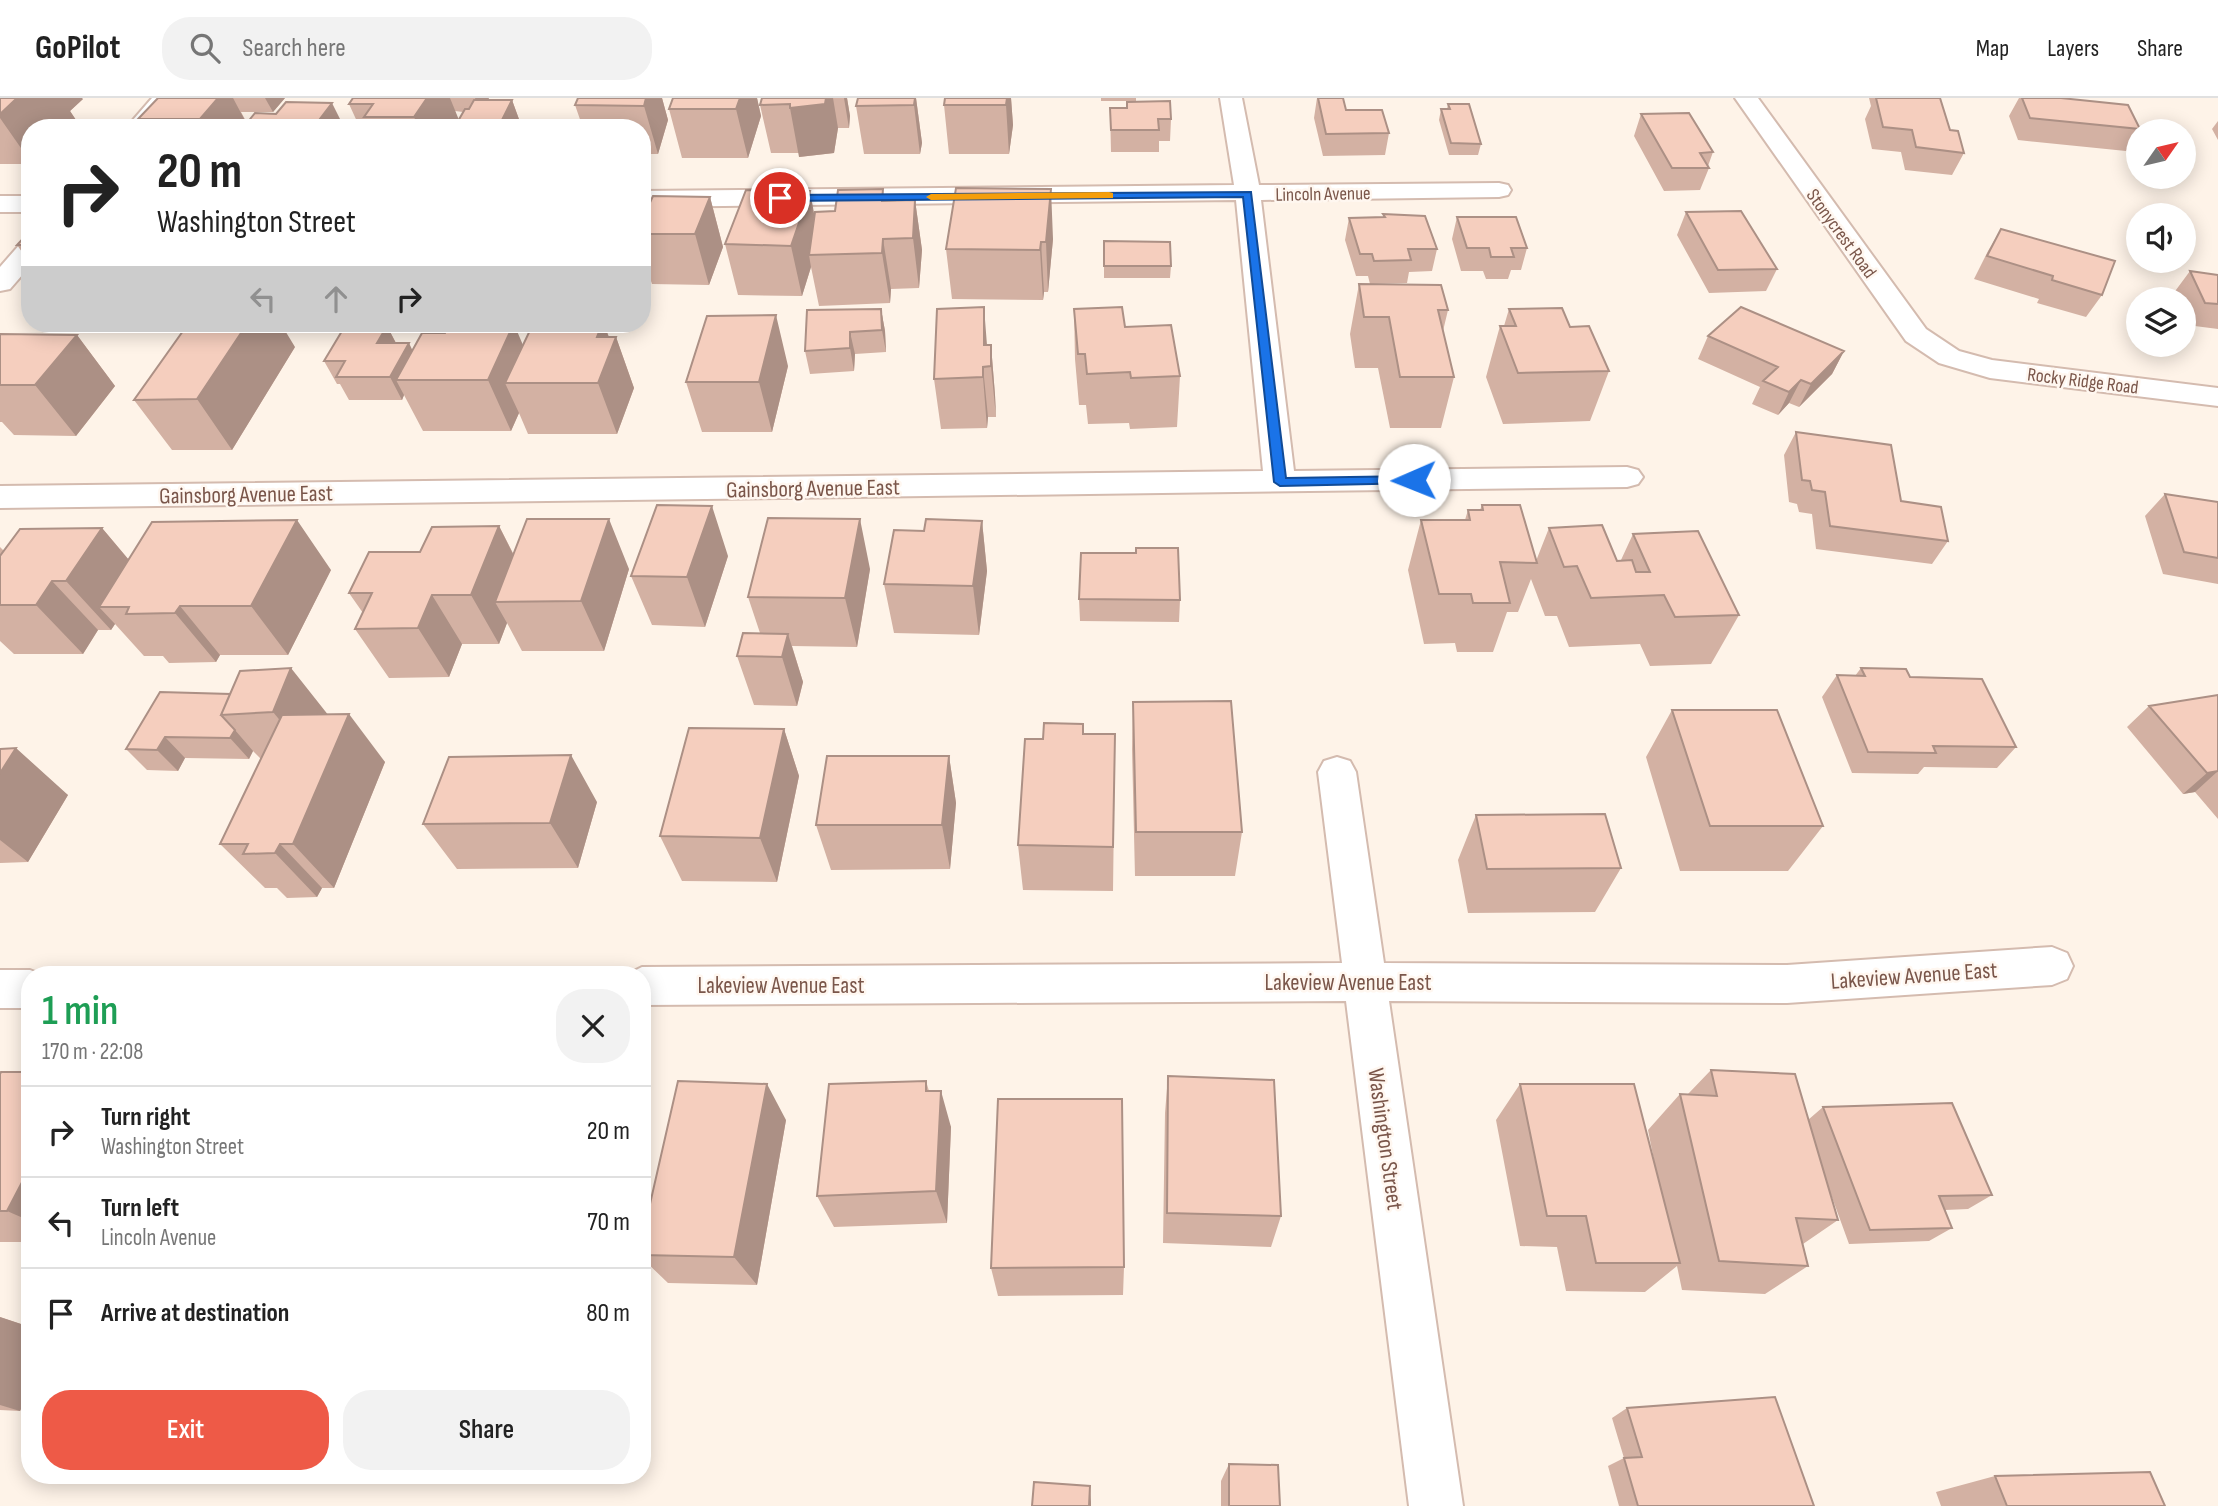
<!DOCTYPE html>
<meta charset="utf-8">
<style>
:root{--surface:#fff;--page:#f2f2f2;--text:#222;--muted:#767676;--line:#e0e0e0;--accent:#ee5a47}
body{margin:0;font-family:"Sofia Sans Condensed",sans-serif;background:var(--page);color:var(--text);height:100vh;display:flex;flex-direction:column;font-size:26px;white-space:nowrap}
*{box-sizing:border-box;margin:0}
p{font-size:23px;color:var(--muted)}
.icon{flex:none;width:38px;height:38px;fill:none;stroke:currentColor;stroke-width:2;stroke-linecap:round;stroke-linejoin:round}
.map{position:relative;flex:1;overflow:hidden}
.drawer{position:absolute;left:21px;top:868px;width:630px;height:518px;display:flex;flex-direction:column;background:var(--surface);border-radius:28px;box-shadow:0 4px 18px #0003}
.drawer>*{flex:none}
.top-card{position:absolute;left:21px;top:21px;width:630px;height:214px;border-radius:28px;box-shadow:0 4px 18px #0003;background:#fff;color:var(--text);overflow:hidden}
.needle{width:46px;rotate:56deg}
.tools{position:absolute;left:2126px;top:21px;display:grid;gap:14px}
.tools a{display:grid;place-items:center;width:70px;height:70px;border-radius:50%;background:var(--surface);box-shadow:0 4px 18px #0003;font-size:35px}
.pin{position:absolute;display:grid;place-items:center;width:60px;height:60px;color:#fff;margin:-30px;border:4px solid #fff;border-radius:50%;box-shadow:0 2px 7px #0007}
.me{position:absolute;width:77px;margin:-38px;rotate:269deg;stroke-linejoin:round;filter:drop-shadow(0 0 5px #0008)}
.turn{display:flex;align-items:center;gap:24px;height:147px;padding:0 21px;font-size:32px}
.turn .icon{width:91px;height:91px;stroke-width:2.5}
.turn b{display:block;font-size:49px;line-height:60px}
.lanes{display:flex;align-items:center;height:66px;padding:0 21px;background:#0003;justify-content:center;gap:35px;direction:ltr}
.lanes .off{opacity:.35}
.round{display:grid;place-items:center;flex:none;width:74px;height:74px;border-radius:28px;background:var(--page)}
.headline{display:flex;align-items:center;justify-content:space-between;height:119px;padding:0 21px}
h1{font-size:42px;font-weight:600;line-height:52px;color:#1e9e55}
.primary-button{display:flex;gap:14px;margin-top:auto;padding:14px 21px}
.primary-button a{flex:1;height:80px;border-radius:28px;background:var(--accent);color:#fff;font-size:28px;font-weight:600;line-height:80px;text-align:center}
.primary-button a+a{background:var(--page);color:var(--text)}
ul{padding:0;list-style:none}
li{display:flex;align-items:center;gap:21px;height:91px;padding:0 21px;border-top:2px solid var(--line)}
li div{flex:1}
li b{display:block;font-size:26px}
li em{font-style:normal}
header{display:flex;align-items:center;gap:42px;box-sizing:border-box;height:98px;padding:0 35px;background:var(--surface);border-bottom:2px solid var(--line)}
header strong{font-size:33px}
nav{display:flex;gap:38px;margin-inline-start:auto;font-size:24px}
.search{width:490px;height:63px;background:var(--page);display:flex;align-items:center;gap:18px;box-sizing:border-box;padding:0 24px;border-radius:28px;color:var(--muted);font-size:26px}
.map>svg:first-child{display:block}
</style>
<header>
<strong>GoPilot</strong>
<div class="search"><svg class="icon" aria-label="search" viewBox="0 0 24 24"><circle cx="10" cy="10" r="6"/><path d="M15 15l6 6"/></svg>Search here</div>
<nav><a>Map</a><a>Layers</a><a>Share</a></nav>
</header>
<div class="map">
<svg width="2218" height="1408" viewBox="0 0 2218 1408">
<rect width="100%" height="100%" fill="#fef3e8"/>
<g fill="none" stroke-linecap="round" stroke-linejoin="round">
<g stroke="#d4bbaf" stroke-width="4">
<path id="minor" d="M152 0H176L151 30H126Z
M1220 0H1242L1259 87 1499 85 1508 87 1511 92 1508 97 1499 99 1261 102 1294 373 1627 369 1638 372 1643 379 1638 386 1627 389 0 410V388L1263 373 1236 102 642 109V93L1234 87Z
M1735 0H1758L1926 231 1959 253 1992 262 2218 290V308L1990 280 1939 265 1906 243Z
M0 98H30V114H0Z
M30 143V168L10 191 0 193V169L21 145Z
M1337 659 1350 663 1356 674 1384 865 1787 867 2052 849 2067 855 2073 868 2067 881 2052 887 1787 905 1389 903 1463 1408H1409L1346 903 642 907V877H626L642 869 1342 865 1318 674 1324 663Z
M0 872H30L43 877H30V910H0Z"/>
</g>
<use href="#minor" fill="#fff" fill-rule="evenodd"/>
</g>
<path fill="#d3b1a3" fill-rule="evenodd" d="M0 0 83 1 70 13 76 22 68 30H30V66H0Z
M158 0H285L273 14H241L247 25 343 27 341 30H143L138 21Z
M353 0H489L488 2H512L520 24 517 30H360L349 6ZM455 13 463 14 458 22Z
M578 0H662L668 22 658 56H642V30H583L575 7Z
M673 0H757L761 18 748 60H682L669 11Z
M762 0H847L850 18 849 30H838L834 55 799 59V55H771L760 7Z
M858 0H916L922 45 920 56H864L856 8Z
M945 0H1011L1013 27 1009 56H949L944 7Z
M1101 0H1136V3H1101Z
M1317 0H1343L1346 12 1389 35 1385 57 1323 58 1314 20Z
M1869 0H1940L1950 32 1964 55 1952 77 1905 72 1901 54 1872 51 1865 21 1871 8Z
M2019 0H2061L2140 31 2126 53 2018 42 2009 18Z
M1448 6 1481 46 1478 57H1449L1439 22 1441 11H1447Z
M1110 10 1171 21 1170 43H1159V54H1111Z
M1641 16 1713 54 1708 68 1709 70 1700 92 1664 93 1634 38Z
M2218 23V42L2212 31Z
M883 91 884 103 915 102 922 152 919 190 891 191 890 205 819 208 811 169 802 198 738 197 725 146 810 93 814 118 835 113Z
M710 99 723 149 709 187 652 186 642 156V122Z
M1686 114 1777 171 1766 193 1709 195 1677 137Z
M1383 116 1437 151 1432 173 1409 174 1407 185 1370 186 1368 178H1356L1345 142 1349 120 1383 119Z
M1457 119 1527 150 1521 172H1511L1508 181H1486L1483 173H1461L1452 141Z
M2001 131 2102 197 2086 219 2037 205 2039 201 1974 181 1988 153Z
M30 133V165L17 147Z
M1053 141 1048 194H1044L1043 202 952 201 946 151Z
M1104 143 1171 168 1170 180H1104Z
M2190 173 2218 177V231L2187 227 2184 221V201H2175L2173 196Z
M1359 186 1448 212 1443 233 1454 279 1441 330H1390L1378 270H1355L1350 236Z
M881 211 885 233 886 254 855 256 854 273 810 276 805 253Z
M1074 211 1125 229 1180 278 1177 329 1130 331 1129 325 1088 326 1086 307H1079L1075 261Z
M1509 211 1570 229 1609 273 1590 323 1503 326 1486 279 1500 228H1504Z
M337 226H386V227L349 228H387L396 245 412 253 523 247 533 226H604L609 239H616L634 290 617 336H528L519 315 511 333H423L404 297 402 302H349L340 286H337L324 263 345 228H339Z
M0 236 77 237 115 288 76 338 14 337 2 324H0Z
M1708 238 1844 253 1832 276 1799 309 1789 305 1778 317 1752 306 1760 289 1698 261Z
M987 247H991L995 297 996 319H988L987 330 941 331 934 281Z
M295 249 232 352H172L134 302Z
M788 268 772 334H702L686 284Z
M1796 334 1901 403 1948 443 1932 466 1816 451 1812 416 1799 414 1797 406 1789 404 1784 357Z
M2165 396 2218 404V486L2163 476 2145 418Z
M1482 407 1536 463 1549 430 1617 463 1621 462 1633 436 1739 517 1711 566 1650 568 1640 546 1569 549 1557 518H1545L1531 481 1518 514H1507L1493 554H1457L1455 545 1424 546 1408 472 1421 422H1465L1468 412H1480Z
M982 423 987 473 979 537 894 535 884 486 924 433Z
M499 428 514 457 629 471 604 553H522L507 525 499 546H462L449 579 389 580 355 531 363 515 349 495 420 454Z
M102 430 129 462 331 472 288 557H220L216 564 169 565 163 558H144L115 526 111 532H98L83 556H14L0 543V449L4 453Z
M728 458 705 529 652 527 631 478Z
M870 471 857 549 792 548 803 584 797 608 754 607 737 558 760 535 748 499Z
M1079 501 1180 502 1179 524 1080 523Z
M1861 570 1910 579 2016 649 1997 670 1924 669 1918 676 1852 675 1822 599 1837 577 1855 578Z
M160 594 327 617 385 664 334 790H322L317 799 287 800 277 790H265L220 746 261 661 253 653 249 661 185 660 178 673 147 672 126 651Z
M2218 597V721L2195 694 2183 696 2127 629 2149 608Z
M1133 604 1242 734 1235 778H1135L1132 651Z
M1672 612 1823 728 1788 773H1680L1646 659Z
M784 631 799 678 777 784 682 783 660 738Z
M1084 636H1115L1113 793 1023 792 1018 747 1043 641Z
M0 651 68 697 28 764 0 765Z
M949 658 956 705 950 771 831 772 816 727Z
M597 704 578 770 457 771 423 726Z
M1476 717 1621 770 1595 814 1468 815 1458 762Z
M1711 972 1808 1022 1823 1009 1992 1097 1968 1111 1945 1112 1952 1130 1929 1143 1849 1146 1829 1091 1838 1122 1803 1146 1808 1168 1765 1196 1682 1192 1677 1168 1645 1194 1566 1193 1557 1149 1520 1148 1496 1022 1520 986 1656 1072 1648 1032 1680 996H1688Z
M30 974V1144H0V976Z
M1168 978 1281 1118 1271 1149 1163 1145 1165 1015Z
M926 983 929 993 951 1029 947 1125 834 1129 817 1098Z
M786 1022 757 1187 668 1185 642 1160V1141Z
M1124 1169 1123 1197 998 1198 991 1170Z
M0 1219 30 1229V1293L20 1313 0 1312Z
M1627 1310 1814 1408H1619L1608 1368 1624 1360 1612 1320Z
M1229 1366 1280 1408H1221V1383Z
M240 1377H291L290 1380 245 1379Z
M1995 1378 2165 1408H1941L1936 1394Z"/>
<path fill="#ac9085" d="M17 0H82L83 1 70 13 76 22 68 30H30V63L0 20V14Z
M218 0H233L249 30H205L200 21Z
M265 0H285L273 14Z
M427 0H450L461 27 459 30H419L414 19Z
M475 0H489L480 14Z
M646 0H662L668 22 658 56 644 8Z
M740 0H757L761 18 748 60 736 11Z
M826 0H833L838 30 834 55 799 59 790 10Z
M844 0H847L850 18 849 30Z
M915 0H916L922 45 920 56 914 7Z
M1007 0H1011L1013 27 1009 56 1006 7Z
M512 2 520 24 517 30H498Z
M332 5 343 27 341 30H313Z
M1051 91 1053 141 1048 194 1046 144Z
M810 93 819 143 809 157 811 169 802 198 791 148Z
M710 99 723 149 709 187 695 136Z
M915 102 922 152 919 190 913 140Z
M883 141 891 191 890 205 882 155Z
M1041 144 1044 194 1043 202 1040 152Z
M984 209 988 260 984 247Z
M881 211 885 233 886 254 882 232Z
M776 217 788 268 772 334 759 284Z
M247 226H281L295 249 232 352 197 301Z
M511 226H514L534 273 505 285 519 315 511 333 488 282Z
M602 226H604L612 248 616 239 634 290 617 336 598 285 597 239Z
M387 228 399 251 377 245Z
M850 234 855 256 854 273 850 250Z
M77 237 115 288 76 338 35 287Z
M409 245 420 268 396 282 404 297 402 302 390 279Z
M991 247 995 297 996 319 991 268Z
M1844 253 1832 276 1799 309 1811 286Z
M983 269 988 319 987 330 983 279Z
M1801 282 1789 305 1778 317 1789 294Z
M712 408 728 458 705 529 687 479Z
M609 421 629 471 604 553 581 503Z
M860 421 870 471 857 549 845 500Z
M297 422 331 472 288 557 251 508Z
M982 423 987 473 979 537 973 488Z
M499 428 524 478 495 504 507 525 499 546 471 497Z
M102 430 144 480 99 509 115 526 111 532 66 483Z
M52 483 98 532 83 556 36 507Z
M432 497 462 546 449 579 418 530Z
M180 508 220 557 216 564 175 515Z
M788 536 803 584 797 608 782 559Z
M291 570 329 618 312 661 273 614Z
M349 616 385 664 334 790 293 746Z
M784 631 799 678 777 784 760 740Z
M235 632 253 653 249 661 230 640Z
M165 639 185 660 178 673 157 652Z
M16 650 68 697 28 764 0 742V675Z
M571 657 597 704 578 770 550 725Z
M949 658 956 705 950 771 942 727Z
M2218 673 2195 694 2183 696 2207 675Z
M280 746 322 790 317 799 275 755Z
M767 986 786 1022 757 1187 734 1159Z
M941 993 951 1029 947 1125 936 1093Z
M30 1069V1123L7 1113Z
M0 1219 30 1229V1293L20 1313 0 1307Z
M1090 1388 1091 1404V1408H1089Z"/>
<path fill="#f5cebe" stroke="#ac9085" stroke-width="2" d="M0 0H17L0 16Z
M158 0H218L200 21H138Z
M353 0H427L414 19H364L373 6H349Z
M578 0H646L644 8 575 7Z
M673 0H740L736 11H669Z
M762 0H826L825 6 790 10V6L760 7Z
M858 0H915L914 7 856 8Z
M945 0H1007L1006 7H944Z
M1318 0H1343L1346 12H1382L1389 35 1326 36Z
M1876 0H1940L1950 32 1958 33 1964 55 1916 49 1912 32 1883 29Z
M2022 0H2061L2128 7 2140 31 2030 20Z
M474 2H512L498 30H454L465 11H469Z
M1170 3 1171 21H1158L1159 32H1111L1110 10H1127V4Z
M286 4 332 5 313 30H243L255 15 276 16Z
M1448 6H1469L1481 46 1451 45 1441 11H1450Z
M1689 15 1713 54 1700 55 1709 70H1672L1641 16Z
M956 90 1051 91 1046 144H1041L1040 152 946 151Z
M883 91 882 103 915 102 913 140 883 141 882 155 809 157 815 114 835 113 838 92Z
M746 92 810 93 791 148 725 146Z
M653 98 710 99 695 136H642V122Z
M1741 113 1777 171 1718 172 1686 114Z
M1383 116 1425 118 1437 151H1408L1411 162 1374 163 1372 156H1360L1349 120 1385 119Z
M1457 119H1516L1527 150H1511L1514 159H1491L1489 150H1467Z
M2001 131 2115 163 2102 197 2052 182 2053 178 1987 158Z
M30 133V147H17Z
M1104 143 1170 144 1171 168H1104Z
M2190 173 2218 177V206L2205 205Z
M1359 186 1441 187 1448 212H1438L1454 279H1400L1389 219H1364Z
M984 209V247H991V268L983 269V279L934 281 937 211Z
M1122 209 1125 229 1171 227 1180 278 1131 280 1130 274 1087 276 1085 256H1078L1074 211Z
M1741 209 1844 253 1811 286 1801 282 1789 294 1763 283 1778 269 1708 238Z
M1562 210 1570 229 1589 228 1609 273 1518 275 1500 228H1516L1509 211Z
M881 211 882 232 850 234V250L805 253 807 212Z
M776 217 759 284H686L707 218Z
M188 226H247L197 301 134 302Z
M449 226H511L507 234H510L488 282H396L422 235H445Z
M533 226H602L597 239H616L598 285H505Z
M345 228H387L377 245H409L390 279H336L345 263H324Z
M0 236 77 237 35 287H0Z
M1796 334 1891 347 1901 403 1941 409 1948 443 1830 428 1825 394 1812 392 1810 383 1802 382Z
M2165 396 2218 404V460L2184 454Z
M657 407 712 408 687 479 631 478Z
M1482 407H1520L1537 465 1500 464 1510 505H1473L1471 496H1439L1421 422H1470L1468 412H1483Z
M768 420 860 421 845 500 748 499Z
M527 421H609L581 503 495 504Z
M926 421 982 423 973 488 884 486 894 432 924 433Z
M297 422 251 508H180L175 515 126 516 129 509H99L152 424Z
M1602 427 1617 463 1632 462 1636 474H1650L1633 436 1698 433 1739 517 1675 519 1664 497 1591 500 1577 468 1564 469 1549 430Z
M499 428 471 497H432L418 530 355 531 372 495H349L369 454H420L432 429Z
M102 430 66 483H52L36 507H0V458L20 431Z
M1136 450H1178L1180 502 1079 501 1081 455H1136Z
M743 535 788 536 782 559 737 558Z
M291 570 273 614 221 617 240 573Z
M1861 570 1906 571 1910 579 1982 581 2016 649 1933 648 1936 655 1868 654 1837 577 1865 578Z
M160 594 230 596 221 617 235 632 230 640 165 639 157 652 126 651Z
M2218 597V673L2207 675 2149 608Z
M1231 603 1242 734H1136L1133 604Z
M1672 612H1777L1823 728H1710Z
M349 616 293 746H280L275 755 243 756 248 746H220L282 617Z
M1044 625 1083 626V636H1115L1113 749 1018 747 1025 641H1043Z
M689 630 784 631 760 740 660 738Z
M16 650 0 675V651Z
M571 657 550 725 423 726 449 659Z
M827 658H949L942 727H816Z
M1605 716 1621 770 1487 771 1476 717Z
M1711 972 1795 976 1838 1122 1796 1120 1808 1168 1719 1163 1680 996 1717 998Z
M1 974H30V1069L7 1113H0V976Z
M1168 978 1274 982 1281 1118 1167 1115Z
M678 983 767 986 734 1159 642 1157V1141Z
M926 983V993H941L936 1093 817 1098 829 986Z
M1520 986H1634L1680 1165H1596L1586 1118H1547Z
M998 1001H1122L1124 1169 991 1170Z
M1952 1005 1992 1097 1939 1098 1952 1130 1870 1132 1823 1009Z
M1775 1299 1814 1408H1638L1624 1360 1642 1359 1627 1310Z
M1229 1366 1278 1367 1280 1408H1229Z
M2150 1374 2165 1408H2007L1995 1378Z
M1034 1384 1090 1388 1089 1408H1032Z"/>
<path fill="#1a73e8" stroke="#114b97" stroke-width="2" d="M1251 94 1286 380 1414 378 1418 379V385L1280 388 1274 384 1243 99 780 103 775 100 780 97Z"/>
<path fill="#f59e0b" d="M1109 94 1113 95V100L931 102 926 99 931 96Z"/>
<g text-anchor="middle" stroke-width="5" stroke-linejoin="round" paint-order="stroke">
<g font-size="19" fill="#7a564a" stroke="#fff7f0">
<text transform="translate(1323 95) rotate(-1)" y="7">Lincoln Avenue</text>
<text transform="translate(1842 135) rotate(54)" y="7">Stonycrest Road</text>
<text transform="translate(2083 282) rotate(7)" y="7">Rocky Ridge Road</text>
</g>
<g font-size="23" fill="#7a564a" stroke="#fff7f0">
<text transform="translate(813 390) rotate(-1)" y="8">Gainsborg Avenue East</text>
<text transform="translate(246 396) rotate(-1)" y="8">Gainsborg Avenue East</text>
<text transform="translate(1914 877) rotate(-4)" y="8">Lakeview Avenue East</text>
<text x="1348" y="892">Lakeview Avenue East</text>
<text x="781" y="895">Lakeview Avenue East</text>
<text transform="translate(1386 1041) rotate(82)" y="8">Washington Street</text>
</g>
</g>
</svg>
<div class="tools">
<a><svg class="needle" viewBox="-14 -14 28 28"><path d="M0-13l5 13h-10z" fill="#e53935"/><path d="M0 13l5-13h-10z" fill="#767676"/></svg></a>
<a><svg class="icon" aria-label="sound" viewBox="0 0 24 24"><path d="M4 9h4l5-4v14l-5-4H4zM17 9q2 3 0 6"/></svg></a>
<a><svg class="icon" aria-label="layers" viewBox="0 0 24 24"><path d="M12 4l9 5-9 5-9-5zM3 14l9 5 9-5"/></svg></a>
</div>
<div class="pin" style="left:780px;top:100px;background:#d93025"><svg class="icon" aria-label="arrive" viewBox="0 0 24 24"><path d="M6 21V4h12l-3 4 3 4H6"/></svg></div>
<svg class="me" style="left:1414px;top:382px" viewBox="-20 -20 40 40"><circle r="19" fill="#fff"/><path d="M0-13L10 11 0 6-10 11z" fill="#1a73e8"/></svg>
<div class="top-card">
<div class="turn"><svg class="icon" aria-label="right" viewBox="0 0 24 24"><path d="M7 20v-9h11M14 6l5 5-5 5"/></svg><div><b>20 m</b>Washington Street</div></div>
<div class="lanes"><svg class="icon off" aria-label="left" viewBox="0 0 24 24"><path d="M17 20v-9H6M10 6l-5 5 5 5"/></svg><svg class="icon off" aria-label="ahead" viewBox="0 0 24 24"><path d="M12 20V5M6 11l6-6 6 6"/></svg><svg class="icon" aria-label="right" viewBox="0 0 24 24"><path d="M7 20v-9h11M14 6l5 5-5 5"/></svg></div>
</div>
<section class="drawer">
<div class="headline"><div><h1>1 min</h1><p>170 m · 22:08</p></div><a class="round"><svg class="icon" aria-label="close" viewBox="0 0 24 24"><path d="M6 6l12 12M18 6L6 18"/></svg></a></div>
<ul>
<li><svg class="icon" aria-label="right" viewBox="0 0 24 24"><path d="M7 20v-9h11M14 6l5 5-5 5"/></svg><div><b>Turn right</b><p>Washington Street</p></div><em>20 m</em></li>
<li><svg class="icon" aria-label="left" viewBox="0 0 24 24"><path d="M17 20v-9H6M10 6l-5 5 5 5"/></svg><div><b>Turn left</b><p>Lincoln Avenue</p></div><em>70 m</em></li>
<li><svg class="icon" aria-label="arrive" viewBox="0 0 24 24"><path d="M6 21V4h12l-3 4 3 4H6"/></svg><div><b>Arrive at destination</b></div><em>80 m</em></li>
</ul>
<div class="primary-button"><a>Exit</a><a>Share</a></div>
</section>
</div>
